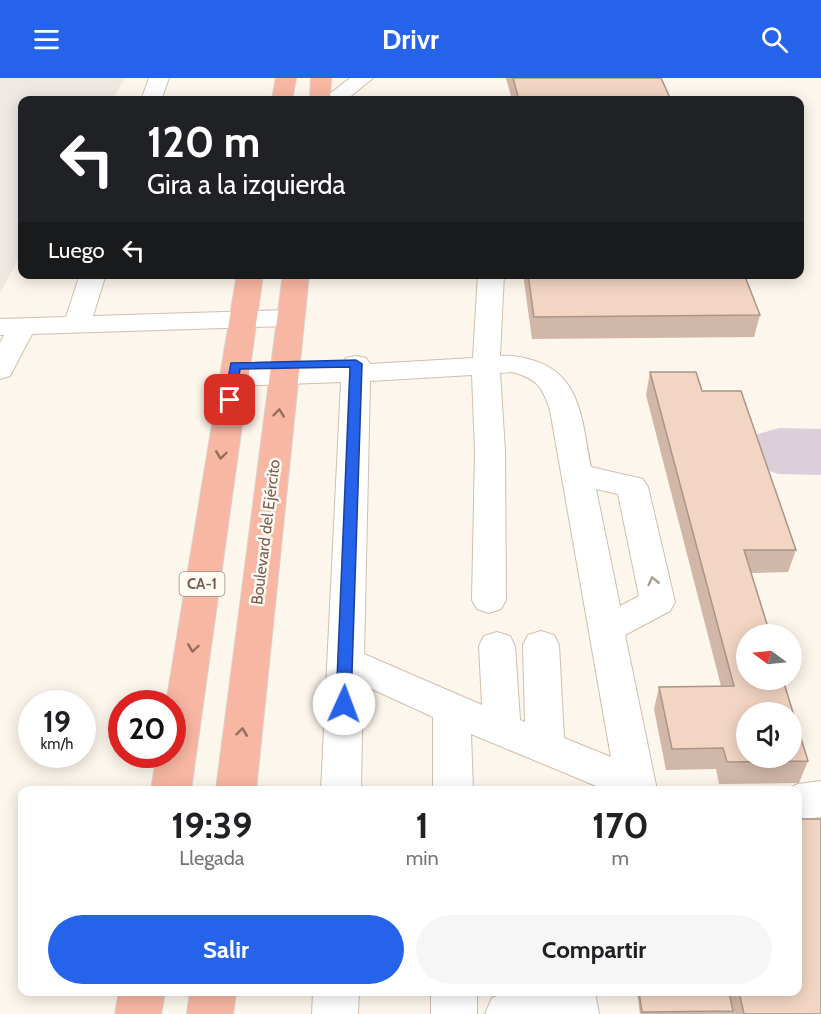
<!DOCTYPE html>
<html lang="es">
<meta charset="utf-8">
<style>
:root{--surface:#fff;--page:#f6f6f6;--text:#202124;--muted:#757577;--accent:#2563eb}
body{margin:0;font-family:Cabin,sans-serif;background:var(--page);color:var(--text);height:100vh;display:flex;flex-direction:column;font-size:22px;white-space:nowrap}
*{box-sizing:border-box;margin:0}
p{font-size:20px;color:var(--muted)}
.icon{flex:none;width:33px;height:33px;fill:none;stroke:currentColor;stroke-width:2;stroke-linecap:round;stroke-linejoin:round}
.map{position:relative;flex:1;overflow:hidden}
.sheet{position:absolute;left:18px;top:708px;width:784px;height:210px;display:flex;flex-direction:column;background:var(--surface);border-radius:12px;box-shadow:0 3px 15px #0003}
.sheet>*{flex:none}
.hud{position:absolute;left:18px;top:18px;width:786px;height:183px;border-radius:12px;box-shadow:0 3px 15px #0003;background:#202124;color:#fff;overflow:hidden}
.needle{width:39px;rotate:285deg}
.controls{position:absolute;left:736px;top:546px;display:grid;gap:12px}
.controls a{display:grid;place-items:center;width:66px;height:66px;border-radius:50%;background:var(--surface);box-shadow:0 3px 15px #0003;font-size:30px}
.speed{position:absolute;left:18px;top:612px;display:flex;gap:12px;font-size:30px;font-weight:700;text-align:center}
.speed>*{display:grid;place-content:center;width:78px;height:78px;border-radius:50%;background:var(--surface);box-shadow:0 3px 15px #0003;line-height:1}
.speed small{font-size:15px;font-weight:400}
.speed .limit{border:9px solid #d22;background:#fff;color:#111}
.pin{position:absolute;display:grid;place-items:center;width:51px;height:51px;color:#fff;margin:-26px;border-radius:12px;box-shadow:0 3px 9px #0006}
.me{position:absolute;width:66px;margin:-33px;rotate:2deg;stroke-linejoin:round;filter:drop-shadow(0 0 4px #0008)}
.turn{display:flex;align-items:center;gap:21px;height:126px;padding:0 30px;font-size:27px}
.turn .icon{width:78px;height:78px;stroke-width:2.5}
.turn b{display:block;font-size:42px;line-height:51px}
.then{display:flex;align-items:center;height:57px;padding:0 30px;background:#0003;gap:12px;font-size:22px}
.eta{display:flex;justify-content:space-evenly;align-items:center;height:102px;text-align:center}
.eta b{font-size:36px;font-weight:700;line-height:42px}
.action{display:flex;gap:12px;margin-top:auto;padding:12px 30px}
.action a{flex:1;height:69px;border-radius:36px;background:var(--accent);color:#fff;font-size:24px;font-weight:700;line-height:69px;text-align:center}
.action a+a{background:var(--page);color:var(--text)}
header{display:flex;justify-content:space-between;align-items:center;height:78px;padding:0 30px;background:var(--accent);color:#fff;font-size:27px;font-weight:700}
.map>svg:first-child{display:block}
</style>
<header><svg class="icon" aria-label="menu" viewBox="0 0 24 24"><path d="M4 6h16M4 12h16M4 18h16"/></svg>Drivr<svg class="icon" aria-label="search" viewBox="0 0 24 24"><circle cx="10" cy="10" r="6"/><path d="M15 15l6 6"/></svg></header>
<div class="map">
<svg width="821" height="936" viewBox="0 0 821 936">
<rect width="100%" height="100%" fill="#fdf6ec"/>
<path fill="#efe9e4" d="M0 0H125L112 22H22V175L0 215Z"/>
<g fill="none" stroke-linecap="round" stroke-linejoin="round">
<path fill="#dbcfda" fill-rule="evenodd" d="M779 350 821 351V397L779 396 755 389 745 373 755 357Z"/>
<g stroke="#d1beb0" stroke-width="2">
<path id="minor" d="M149 0H169L161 22H141Z
M350 0H373L346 22H324L327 18Z
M80 196H106L93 238 289 232 298 234 302 240 298 246 289 248 32 256 10 298 0 301V265L4 257H0V241L66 239Z
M478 196H504L500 278C512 277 521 279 532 282 582 296 582 345 591 389L643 401 648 409 675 524 670 533 625 557 657 712H606L471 656 473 712H433V639L363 607 361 712H321L341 304 233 308 223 305 219 299 223 293 233 290 342 287 346 280 356 278 366 280 370 286 473 280ZM512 294C537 301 542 308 550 332L611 679 564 660 559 567 554 557 541 553 528 557 523 567 525 644 520 642 515 568 510 558 497 554 484 558 479 568 482 627 364 576 370 303 472 297 475 373 472 522 477 531 489 535 501 531 506 522 505 373 500 295ZM596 411 618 416 639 518 620 528Z
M821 703V739L798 742V712H784L798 706Z
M313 914H359L358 936H312Z
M431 914H477V936H431Z
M507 914H595L599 936H485L492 920Z"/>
</g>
<g stroke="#dad1cd" stroke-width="2">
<path id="highway" d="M276 0H296L292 22H272Z
M311 0H331L330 22H310Z
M237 196H263L191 712H151L157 676H172V626H166Z
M283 196H309L256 712H216Z
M119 914H165L161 936H115Z
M190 914H236L233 936H187Z"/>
</g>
<use href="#minor" fill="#fff" fill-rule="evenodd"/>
<use href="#highway" fill="#f7b7a3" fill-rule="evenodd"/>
</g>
<path fill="#d1b7a8" d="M506 0H661L671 22H512Z
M523 196H744L760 237 754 259 532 261Z
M650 294 702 313 796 472 788 494 751 495 808 683 799 705 719 706 716 691 666 692 654 631 659 609 721 608 646 317Z
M637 914H798L821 936H640Z"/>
<path fill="#f3d5c3" stroke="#aa9588" stroke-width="1.5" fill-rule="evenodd" d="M513 0H661L671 22H519Z
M528 196H744L760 237 534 239Z
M650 294H696L702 313H741L796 472H744L770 556H747V602H783L808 683 727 684 723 670 672 671 659 609 734 608ZM747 634H792V680H747Z
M798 741H821V936H744L739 914H798Z
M639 914H729L733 933 642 934Z"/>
<defs><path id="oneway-chevron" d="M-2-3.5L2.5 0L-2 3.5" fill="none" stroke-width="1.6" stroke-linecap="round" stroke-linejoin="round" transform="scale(1.5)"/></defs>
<g stroke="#936e5e">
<use href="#oneway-chevron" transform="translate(279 335) rotate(-84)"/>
<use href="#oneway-chevron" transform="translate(221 377) rotate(98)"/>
<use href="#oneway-chevron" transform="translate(193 570) rotate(98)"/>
<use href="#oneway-chevron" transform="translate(242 654) rotate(-83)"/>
</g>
<use stroke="#af9d94" href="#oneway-chevron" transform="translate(653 503) rotate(-103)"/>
<path fill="#2563eb" stroke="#184099" stroke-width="1.5" d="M356 282 362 286 351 626 349 630 344 632 338 630 336 626 350 289 240 291 236 322 230 325 224 322 231 285Z"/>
<g text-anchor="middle" stroke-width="5" stroke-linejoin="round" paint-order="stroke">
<rect fill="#fffaf3" stroke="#a28b7f" stroke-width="1.5" x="179.5" y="494" width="45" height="24" rx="4.5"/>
<g font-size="15" font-weight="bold" fill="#7a5c4d">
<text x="202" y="511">CA-1</text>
</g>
<g font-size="16" fill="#7a5c4d" stroke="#fffaf3">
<text transform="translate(265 454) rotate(-83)" y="6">Boulevard del Ejército</text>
</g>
</g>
</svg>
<div class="controls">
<a><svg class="needle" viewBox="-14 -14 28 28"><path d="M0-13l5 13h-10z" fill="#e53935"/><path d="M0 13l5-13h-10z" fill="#757577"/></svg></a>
<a><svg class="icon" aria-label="sound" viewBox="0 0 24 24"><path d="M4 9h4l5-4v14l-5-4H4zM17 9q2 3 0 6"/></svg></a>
</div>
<div class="speed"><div>19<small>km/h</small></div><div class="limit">20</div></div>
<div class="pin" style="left:230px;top:322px;background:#d93025"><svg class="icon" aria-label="arrive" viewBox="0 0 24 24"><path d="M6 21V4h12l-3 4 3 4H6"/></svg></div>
<svg class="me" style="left:344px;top:626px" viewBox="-20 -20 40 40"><circle r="19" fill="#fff"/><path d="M0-13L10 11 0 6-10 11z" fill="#2563eb"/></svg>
<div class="hud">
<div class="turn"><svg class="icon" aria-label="left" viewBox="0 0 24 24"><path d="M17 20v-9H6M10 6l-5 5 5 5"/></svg><div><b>120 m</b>Gira a la izquierda</div></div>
<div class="then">Luego<svg class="icon" aria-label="left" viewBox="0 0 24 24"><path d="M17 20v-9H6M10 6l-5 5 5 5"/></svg></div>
</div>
<section class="sheet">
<div class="eta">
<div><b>19:39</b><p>Llegada</p></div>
<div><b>1</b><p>min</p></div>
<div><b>170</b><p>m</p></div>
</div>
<div class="action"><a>Salir</a><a>Compartir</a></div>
</section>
</div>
